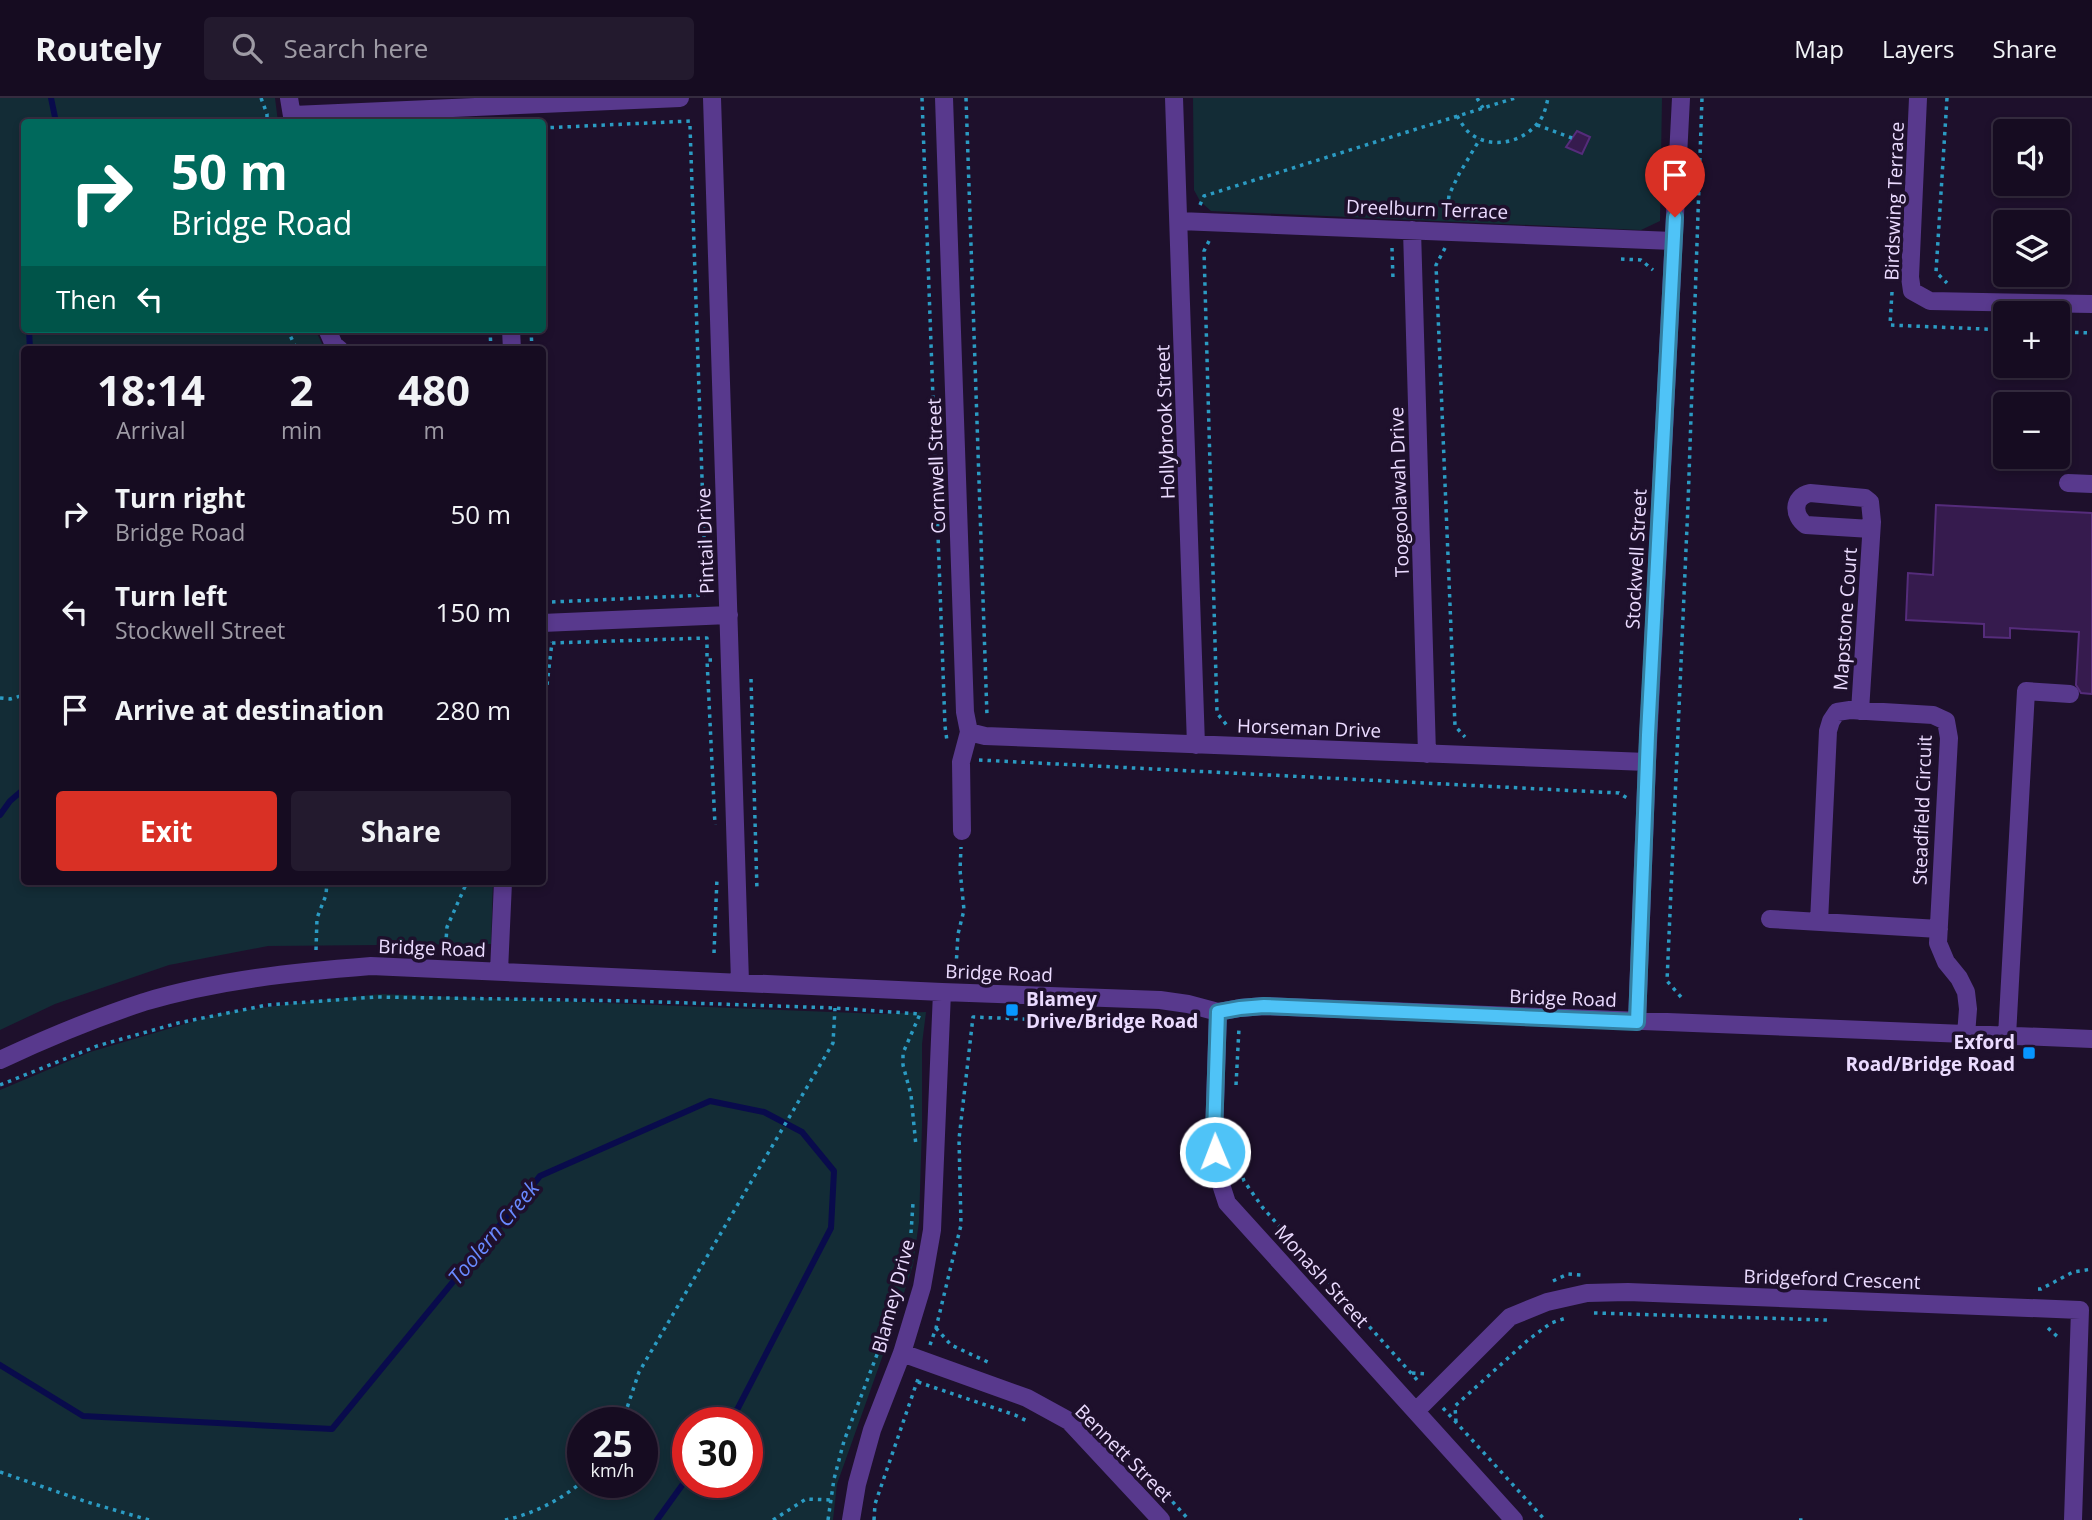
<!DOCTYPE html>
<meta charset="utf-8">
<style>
:root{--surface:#160c21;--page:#231a2e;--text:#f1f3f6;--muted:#9e9ba5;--line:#352c3f;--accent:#d93025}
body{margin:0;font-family:"Open Sans",sans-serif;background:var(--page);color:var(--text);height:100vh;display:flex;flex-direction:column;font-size:26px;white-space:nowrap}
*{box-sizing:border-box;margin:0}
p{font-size:23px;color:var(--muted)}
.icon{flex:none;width:38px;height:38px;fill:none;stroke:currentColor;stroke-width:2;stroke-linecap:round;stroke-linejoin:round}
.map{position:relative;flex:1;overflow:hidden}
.sheet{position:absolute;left:21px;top:248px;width:525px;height:539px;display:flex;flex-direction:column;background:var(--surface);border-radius:7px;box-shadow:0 4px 10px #0003,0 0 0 2px var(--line)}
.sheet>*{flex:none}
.top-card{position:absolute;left:21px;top:21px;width:525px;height:214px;border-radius:7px;box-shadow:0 4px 10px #0003,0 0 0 2px var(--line);background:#00695c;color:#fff;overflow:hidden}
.tools{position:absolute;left:1993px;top:21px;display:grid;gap:14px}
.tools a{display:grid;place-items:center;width:77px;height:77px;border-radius:7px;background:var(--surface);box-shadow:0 4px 10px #0003,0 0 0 2px var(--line);font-size:35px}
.speed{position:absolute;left:567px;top:1309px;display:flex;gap:14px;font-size:35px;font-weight:700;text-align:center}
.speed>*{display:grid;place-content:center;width:91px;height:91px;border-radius:50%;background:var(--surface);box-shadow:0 4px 10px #0003,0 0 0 2px var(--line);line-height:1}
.speed small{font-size:18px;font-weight:400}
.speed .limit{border:10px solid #d22;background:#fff;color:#111}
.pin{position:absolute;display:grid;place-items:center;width:60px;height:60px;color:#fff;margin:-72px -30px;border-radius:50% 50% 50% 0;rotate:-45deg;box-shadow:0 0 7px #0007}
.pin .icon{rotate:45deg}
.me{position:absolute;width:77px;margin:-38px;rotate:359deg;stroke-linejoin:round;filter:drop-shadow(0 0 5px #0008)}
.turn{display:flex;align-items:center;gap:24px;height:147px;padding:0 35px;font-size:32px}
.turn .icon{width:91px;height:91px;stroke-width:2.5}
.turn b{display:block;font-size:49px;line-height:60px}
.then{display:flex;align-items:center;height:66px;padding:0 35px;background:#0003;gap:14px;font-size:26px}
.eta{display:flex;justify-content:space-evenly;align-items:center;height:119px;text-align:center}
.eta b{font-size:42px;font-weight:700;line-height:49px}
.action{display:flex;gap:14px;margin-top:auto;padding:14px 35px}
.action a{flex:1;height:80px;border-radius:7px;background:var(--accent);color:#fff;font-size:28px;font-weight:700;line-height:80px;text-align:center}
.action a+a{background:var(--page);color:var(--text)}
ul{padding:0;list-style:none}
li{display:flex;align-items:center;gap:21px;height:98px;padding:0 35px}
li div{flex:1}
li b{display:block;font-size:26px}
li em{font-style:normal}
header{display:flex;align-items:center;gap:42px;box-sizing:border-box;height:98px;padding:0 35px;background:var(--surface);border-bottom:2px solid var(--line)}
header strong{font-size:33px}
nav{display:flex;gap:38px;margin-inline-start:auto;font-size:24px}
.search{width:490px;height:63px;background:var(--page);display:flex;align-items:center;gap:18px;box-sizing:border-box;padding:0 24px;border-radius:7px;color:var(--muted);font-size:26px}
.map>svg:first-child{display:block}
</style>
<header>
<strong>Routely</strong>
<div class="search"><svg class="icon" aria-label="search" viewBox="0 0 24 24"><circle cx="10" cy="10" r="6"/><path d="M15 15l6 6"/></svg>Search here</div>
<nav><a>Map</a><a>Layers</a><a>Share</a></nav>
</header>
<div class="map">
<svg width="2092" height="1422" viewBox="0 0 2092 1422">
<rect width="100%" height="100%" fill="#1e102c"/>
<path fill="#132c36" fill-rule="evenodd" d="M0 0H275L278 24H24V231H315L325 252H24V784H493L491 846 268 848 169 867 55 906 0 932Z
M1193 0H1662L1660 123 1641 132 1211 113 1200 103 1194 92Z
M381 896 882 916 926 914 922 946V1028L919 1124 913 1167 894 1226 837 1386 833 1422H0V992L90 954 222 915 321 902ZM583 1325H642V1384H583ZM688 1325H747V1384H688Z"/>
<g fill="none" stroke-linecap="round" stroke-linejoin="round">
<path stroke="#090b4c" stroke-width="6" d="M51 0 56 24
M29 231 30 252
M0 717 10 703 24 691
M0 1267 83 1318 332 1331 540 1078 710 1003 764 1014 802 1034 834 1073 831 1130 738 1310 727 1325
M657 1422 688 1379"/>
</g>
<path fill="#361b4e" stroke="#552c7b" stroke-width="2" d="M1577 33 1590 39 1582 56 1566 49Z
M1936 407 2092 415V596L2081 595 2076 587 2079 534 2010 530V540L1984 539V526L1906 522 1908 475 1933 477Z"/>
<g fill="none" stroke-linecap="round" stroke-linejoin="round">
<path stroke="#2b9bc3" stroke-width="3.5" stroke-dasharray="3.5 5" stroke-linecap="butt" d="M261 0 267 16V24
M922 0 945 628 947 643
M966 0 987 618
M1477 0 1483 10
M1947 0 1936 174 1947 185
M1457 18C1461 24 1465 32 1471 36 1491 51 1521 45 1537 26 1544 19 1546 9 1548 0
M1537 27 1572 40
M690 28 706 497
M542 30 690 23
M1200 107 1204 98 1515 0
M1447 118 1449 97 1459 76 1480 41
M1209 143 1204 153 1217 615 1229 630
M1392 150 1393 181
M1445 150 1436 167 1455 628 1465 639
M1621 161 1641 162 1653 172
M1892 194 1890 227 2006 232
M287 231 297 252
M490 231 491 252
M531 231 532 252
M2058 234 2092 235
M542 480 546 500H542
M552 504 705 497
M552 545 707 540V562
M712 562H707L715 727
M751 581 757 793
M0 600 10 601 24 597
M542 603 547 587 552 544
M979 662 1619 695 1627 700
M316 852 317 820 326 797 327 784
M714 855 717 780
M445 856 447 829 467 784
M956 869 958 836 964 812 960 772 961 749
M1681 899 1667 883 1688 406 1702 0
M0 987 97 948 178 925 267 907 376 899 442 900 632 903 835 910 920 916 903 955V967L911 997 916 1048
M1236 987 1239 930
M1234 1030 1237 1060 1244 1083 1263 1110 1419 1284
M911 1135 913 1105
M1553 1183 1568 1176 1582 1177
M2038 1191H2041L2073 1174 2092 1171
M1594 1215 1827 1222
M936 1230 951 1247 992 1266
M2048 1230 2060 1241
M930 1247 936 1230 961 1127 959 1041 973 919 1196 928
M1412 1275 1427 1276
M918 1284 1015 1317 1029 1324
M1443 1310 1545 1422
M1097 1323 1114 1339 1189 1422
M1456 1324 1455 1308 1528 1242 1551 1225 1566 1220
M622 1325 639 1274 833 945 835 910
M0 1374 87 1404 149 1422
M505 1422C533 1416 561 1402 583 1383
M773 1422 806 1401 831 1402
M828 1422 834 1381 844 1343 897 1204
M874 1422 875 1406 919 1278
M1799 1422H1805"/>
<path stroke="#58398d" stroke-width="18" d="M289 0 293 24
M712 0 740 884
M944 0 965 614 969 634 961 664 962 733
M1174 0 1196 647
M1918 0 1910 179 1912 193 1930 203 2092 206
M293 17 680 0
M1179 123 1673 143
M1412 132 1427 656
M327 231 334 247 340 252
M511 231 512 252
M2068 385 2092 386
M542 525 729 517
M1860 613 1872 424 1870 404 1865 400 1810 395C1792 399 1793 418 1806 427L1871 431
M969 634 985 638 1647 664
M1770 821 1939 831
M1819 824 1828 633 1831 623 1837 614 1850 612 1933 617 1946 623 1949 640 1938 845 1946 864 1959 880 1966 894 1968 911 1966 937
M499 873 503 784
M1218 914 1214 1037 1216 1071 1227 1105 1514 1422
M1637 924 1647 664 1681 0
M2007 938 2026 593 2070 596
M0 962C47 940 95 920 144 904 217 882 295 874 371 868L942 894 1160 902 1188 906 1218 914 1240 910 1264 908 2092 941
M902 1255 1027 1300 1069 1323 1161 1422
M1416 1313 1510 1219 1547 1204 1587 1195 1628 1194 2080 1212 2073 1422
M851 1422 857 1386 872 1332 902 1255 922 1189 932 1132 942 894"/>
</g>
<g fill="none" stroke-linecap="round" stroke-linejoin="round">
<g stroke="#337fa1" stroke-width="18">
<path id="route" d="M1215 1054 1214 1037 1218 914 1240 910 1264 908 1637 924 1648 637 1675 119"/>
</g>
<use href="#route" stroke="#4fc3f7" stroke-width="12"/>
</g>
<g fill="#0796ff" stroke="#1e102c" stroke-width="2.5">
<rect x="1005" y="905" width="14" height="14" rx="3.5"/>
<rect x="2022" y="948" width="14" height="14" rx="3.5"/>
</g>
<g text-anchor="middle" stroke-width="7" stroke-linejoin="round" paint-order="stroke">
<g font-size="19" fill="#ebdbff" stroke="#1e102c">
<text transform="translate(1894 103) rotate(-88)" y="7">Birdswing Terrace</text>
<text transform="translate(1427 111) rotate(2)" y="7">Dreelburn Terrace</text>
<text transform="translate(1165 324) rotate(-92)" y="7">Hollybrook Street</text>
<text transform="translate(936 368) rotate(-92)" y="7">Cornwell Street</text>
<text transform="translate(1399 394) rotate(-92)" y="7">Toogoolawah Drive</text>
<text transform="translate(705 443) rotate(-92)" y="7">Pintail Drive</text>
<text transform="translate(1636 461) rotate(-87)" y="7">Stockwell Street</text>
<text transform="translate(1845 521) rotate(-86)" y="7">Mapstone Court</text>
<text transform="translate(1309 630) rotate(2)" y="7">Horseman Drive</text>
<text transform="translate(1922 712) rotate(-88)" y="7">Steadfield Circuit</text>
<text transform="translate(432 850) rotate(2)" y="7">Bridge Road</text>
<text transform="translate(999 875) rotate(2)" y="7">Bridge Road</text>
<text transform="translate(1563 900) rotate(2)" y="7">Bridge Road</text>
<text transform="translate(1322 1178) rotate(48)" y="7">Monash Street</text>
<text transform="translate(1832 1181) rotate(2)" y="7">Bridgeford Crescent</text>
<text transform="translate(893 1198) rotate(-75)" y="7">Blamey Drive</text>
<text transform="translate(1124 1355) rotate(45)" y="7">Bennett Street</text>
</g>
<g font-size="19" font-weight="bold" fill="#ebdbff" stroke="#1e102c" text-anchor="start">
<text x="1026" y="908">Blamey<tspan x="1026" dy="22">Drive/Bridge Road</tspan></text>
<text x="2015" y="951" text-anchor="end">Exford<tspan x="2015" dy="22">Road/Bridge Road</tspan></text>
</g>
<g font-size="21" font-style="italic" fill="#6989ff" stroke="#1e102c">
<text transform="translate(494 1135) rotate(-50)" y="7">Toolern Creek</text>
</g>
</g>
</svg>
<div class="tools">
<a><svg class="icon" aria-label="sound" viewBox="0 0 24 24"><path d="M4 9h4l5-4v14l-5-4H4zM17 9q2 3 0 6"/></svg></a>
<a><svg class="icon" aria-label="layers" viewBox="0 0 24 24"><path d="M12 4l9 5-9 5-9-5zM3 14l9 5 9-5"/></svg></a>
<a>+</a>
<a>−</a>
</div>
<div class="speed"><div>25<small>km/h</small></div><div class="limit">30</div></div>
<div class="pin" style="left:1675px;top:119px;background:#d93025"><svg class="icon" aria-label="arrive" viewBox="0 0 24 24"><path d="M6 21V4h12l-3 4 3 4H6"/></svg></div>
<svg class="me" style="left:1215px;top:1054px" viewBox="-20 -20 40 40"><circle r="17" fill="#4fc3f7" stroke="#fff" stroke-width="3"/><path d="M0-11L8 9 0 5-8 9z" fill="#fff"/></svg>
<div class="top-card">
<div class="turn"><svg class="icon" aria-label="right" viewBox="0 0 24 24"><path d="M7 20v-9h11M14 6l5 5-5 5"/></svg><div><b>50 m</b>Bridge Road</div></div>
<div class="then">Then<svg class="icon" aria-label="left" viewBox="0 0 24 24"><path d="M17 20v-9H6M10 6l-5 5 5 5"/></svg></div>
</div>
<section class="sheet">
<div class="eta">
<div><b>18:14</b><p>Arrival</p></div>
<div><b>2</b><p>min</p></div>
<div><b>480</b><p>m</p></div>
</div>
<ul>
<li><svg class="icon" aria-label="right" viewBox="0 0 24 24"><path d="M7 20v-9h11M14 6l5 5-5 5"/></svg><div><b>Turn right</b><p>Bridge Road</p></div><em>50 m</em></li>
<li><svg class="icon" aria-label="left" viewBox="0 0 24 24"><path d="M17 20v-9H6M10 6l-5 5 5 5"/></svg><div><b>Turn left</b><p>Stockwell Street</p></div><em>150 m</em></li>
<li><svg class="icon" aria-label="arrive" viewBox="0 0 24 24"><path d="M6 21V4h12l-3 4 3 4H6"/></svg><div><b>Arrive at destination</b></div><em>280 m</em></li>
</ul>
<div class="action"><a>Exit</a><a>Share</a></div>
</section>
</div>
